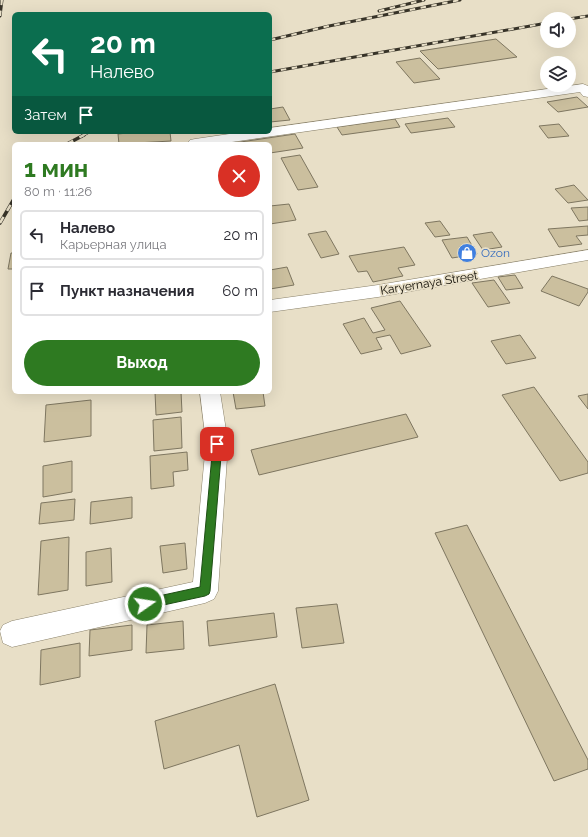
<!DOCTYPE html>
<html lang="ru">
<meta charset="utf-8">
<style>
:root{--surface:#fff;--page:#f7f7f7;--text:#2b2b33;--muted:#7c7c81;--line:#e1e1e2;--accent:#2e7a21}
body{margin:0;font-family:Raleway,sans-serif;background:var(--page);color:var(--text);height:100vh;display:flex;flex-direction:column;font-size:15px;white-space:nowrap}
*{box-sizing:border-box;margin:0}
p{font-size:13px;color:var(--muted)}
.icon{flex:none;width:22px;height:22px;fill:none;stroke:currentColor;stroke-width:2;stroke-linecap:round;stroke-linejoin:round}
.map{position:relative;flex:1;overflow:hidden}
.drawer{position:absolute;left:12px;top:142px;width:260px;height:252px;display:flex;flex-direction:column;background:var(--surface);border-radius:6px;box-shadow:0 4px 16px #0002}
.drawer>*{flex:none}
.guide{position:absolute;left:12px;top:12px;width:260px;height:122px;border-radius:6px;box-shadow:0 4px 16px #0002;background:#0b6e4f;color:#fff;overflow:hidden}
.buttons{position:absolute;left:540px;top:12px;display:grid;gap:8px}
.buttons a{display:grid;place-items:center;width:36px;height:36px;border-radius:50%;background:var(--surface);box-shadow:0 4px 16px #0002;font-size:20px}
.pin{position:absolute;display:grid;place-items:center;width:34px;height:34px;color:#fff;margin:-17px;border-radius:8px;box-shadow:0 2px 6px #0006}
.me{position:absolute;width:44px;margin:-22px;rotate:77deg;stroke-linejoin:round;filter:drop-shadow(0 0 3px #0008)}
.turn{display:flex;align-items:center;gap:14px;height:84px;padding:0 12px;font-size:18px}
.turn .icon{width:52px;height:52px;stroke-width:2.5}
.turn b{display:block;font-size:28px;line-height:34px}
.then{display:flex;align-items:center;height:38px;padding:0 12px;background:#0003;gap:8px;font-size:15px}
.round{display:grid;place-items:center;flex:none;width:42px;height:42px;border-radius:21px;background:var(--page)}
.head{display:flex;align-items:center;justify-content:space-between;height:68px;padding:0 12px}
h1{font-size:24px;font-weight:700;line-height:30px;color:var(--accent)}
.cta{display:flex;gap:8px;margin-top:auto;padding:8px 12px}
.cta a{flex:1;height:46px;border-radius:24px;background:var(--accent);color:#fff;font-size:16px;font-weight:700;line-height:46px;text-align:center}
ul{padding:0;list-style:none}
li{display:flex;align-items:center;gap:12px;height:50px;margin:0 8px 6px;padding:0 4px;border:2px solid var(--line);border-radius:6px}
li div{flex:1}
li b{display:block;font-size:15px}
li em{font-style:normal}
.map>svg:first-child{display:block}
</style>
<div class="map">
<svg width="588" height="837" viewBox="0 0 588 837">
<rect width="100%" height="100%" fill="#e8dfc7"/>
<path fill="#cbbf9e" stroke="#7e7660" d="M496 39 517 57 438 69 420 51Z
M420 58 440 79 414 83 396 62Z
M577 97 588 107 558 112 547 102Z
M283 107 290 120 270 122V109Z
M448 118 455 127 411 133 405 124Z
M395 119 400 127 342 135 337 127Z
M559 124 569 136 548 138 539 126Z
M137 132H170L171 141 119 144 118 134Z
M295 134 303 148 270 153V144H227Z
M300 155 318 187 298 190 281 158Z
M574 185 588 200 568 203 555 189Z
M289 204 296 220 270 224V206Z
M588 207V220L579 221 571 208Z
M440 221 450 235 435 237 425 223Z
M588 226V235L576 236 582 244 559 247 548 229Z
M326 231 339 254 321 258 308 234Z
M492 232 502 247 483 250 473 235Z
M467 237 477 254 452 258 442 240Z
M404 247 415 265 398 268 403 276 373 282 367 271 358 272 349 256Z
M11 253H14V269H8Z
M287 267 294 285 270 289V270Z
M515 275 523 288 506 290 498 277Z
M552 276 588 289V292L579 306 541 291Z
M494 280 510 303 488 307 472 283Z
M400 301 431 346 401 354 390 335 376 338 382 349 361 354 343 324 364 318 373 333 385 330 371 308Z
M520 335 536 358 506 364 491 341Z
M534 387 588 462V473L560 481 502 395Z
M155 392H181L182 412 156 415Z
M233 392H263L265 406 236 409Z
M588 394V409L578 396Z
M91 400V436L44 442 46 405Z
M406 414 418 437 259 475 251 450Z
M181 417 182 448 154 451 153 420Z
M187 452 188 470 173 472 174 486 151 489 150 456Z
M72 461V492L43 497V466Z
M132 497V518L90 524 91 502Z
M75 499 74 520 39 524 41 503Z
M467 525 588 760V769L554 781 435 533Z
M69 537 68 590 38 595 41 541Z
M185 543 187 569 163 573 160 546Z
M111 548 112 582 86 586V552Z
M337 604 344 643 302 648 296 608Z
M274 613 277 637 209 646 207 621Z
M183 621 184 649 146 653 147 625Z
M132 625V650L89 656 90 630Z
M80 643V677L40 685 41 650Z
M275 684 309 800 257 817 239 745 164 769 155 721Z"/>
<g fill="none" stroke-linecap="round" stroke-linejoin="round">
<g stroke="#8a826b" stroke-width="1">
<path id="minor" d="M583 84 588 86V97L583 96 580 92 218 144H187L190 140 195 139 243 132H270V128Z
M588 250V260L378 297 270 312V300L378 285Z
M200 392H220L228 443 218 591 214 599 205 603 12 647 3 643 0 631 3 625 12 621 193 582 206 443Z"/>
</g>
<use href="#minor" fill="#fff" fill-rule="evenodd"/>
<g stroke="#373328" stroke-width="3">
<path id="rail-far1" d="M379 11 424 0
M0 16 2 0
M569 19 588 16
M270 40 329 26 460 0
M270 72 547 23
M82 136 89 132"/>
</g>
<g stroke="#373328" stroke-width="3.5">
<path id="rail" d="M67 144 84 135
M0 223 14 199"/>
</g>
<use href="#rail-far1" stroke="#e8dfc7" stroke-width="2" stroke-dasharray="5.5" stroke-linecap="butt"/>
<use href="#rail" stroke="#e8dfc7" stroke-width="2.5" stroke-dasharray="7" stroke-linecap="butt"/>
</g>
<path fill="#2e7a21" stroke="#1e4f15" d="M217 440 222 444 210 591 209 594 205 596 145 609 141 608 140 604 141 601 145 599 200 587 213 444Z"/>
<defs>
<g id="shop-disc" transform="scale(1)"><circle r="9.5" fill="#3f7fe0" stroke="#e8dfc7"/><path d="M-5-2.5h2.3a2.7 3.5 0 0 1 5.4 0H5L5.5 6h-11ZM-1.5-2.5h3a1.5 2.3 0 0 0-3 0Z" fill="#fff"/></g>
</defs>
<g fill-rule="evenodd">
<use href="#shop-disc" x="467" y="253"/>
</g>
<g text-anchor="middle" stroke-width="3.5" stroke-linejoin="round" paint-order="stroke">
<g font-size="12" fill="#366cbe" stroke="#e8dfc7" text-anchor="start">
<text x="481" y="257">Ozon</text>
</g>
<g font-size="12" fill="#110e06" stroke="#e8dfc7">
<text transform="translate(429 283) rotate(-9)" y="4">Karyernaya Street</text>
</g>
</g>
</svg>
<div class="buttons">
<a><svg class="icon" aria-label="sound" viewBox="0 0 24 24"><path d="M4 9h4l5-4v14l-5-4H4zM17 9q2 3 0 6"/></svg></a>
<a><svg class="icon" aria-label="layers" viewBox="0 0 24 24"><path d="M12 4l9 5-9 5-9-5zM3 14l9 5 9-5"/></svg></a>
</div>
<div class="pin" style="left:217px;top:444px;background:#d93025"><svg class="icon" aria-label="arrive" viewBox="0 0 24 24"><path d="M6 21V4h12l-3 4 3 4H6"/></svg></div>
<svg class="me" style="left:145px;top:604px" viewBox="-20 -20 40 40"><circle r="17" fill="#2e7a21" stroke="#fff" stroke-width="3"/><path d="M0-11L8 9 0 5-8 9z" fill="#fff"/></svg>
<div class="guide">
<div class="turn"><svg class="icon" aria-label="left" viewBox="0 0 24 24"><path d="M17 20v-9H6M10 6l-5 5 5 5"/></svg><div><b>20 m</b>Налево</div></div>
<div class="then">Затем<svg class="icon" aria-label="arrive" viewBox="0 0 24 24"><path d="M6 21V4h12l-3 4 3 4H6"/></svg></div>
</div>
<section class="drawer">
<div class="head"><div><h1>1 мин</h1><p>80 m · 11:26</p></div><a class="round" style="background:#d93025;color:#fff"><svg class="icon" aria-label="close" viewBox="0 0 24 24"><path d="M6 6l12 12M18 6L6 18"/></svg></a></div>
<ul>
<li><svg class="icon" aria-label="left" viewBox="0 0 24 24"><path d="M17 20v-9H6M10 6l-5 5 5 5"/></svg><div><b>Налево</b><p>Карьерная улица</p></div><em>20 m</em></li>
<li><svg class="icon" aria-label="arrive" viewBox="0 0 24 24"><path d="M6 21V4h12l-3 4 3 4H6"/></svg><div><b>Пункт назначения</b></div><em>60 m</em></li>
</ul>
<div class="cta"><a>Выход</a></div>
</section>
</div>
